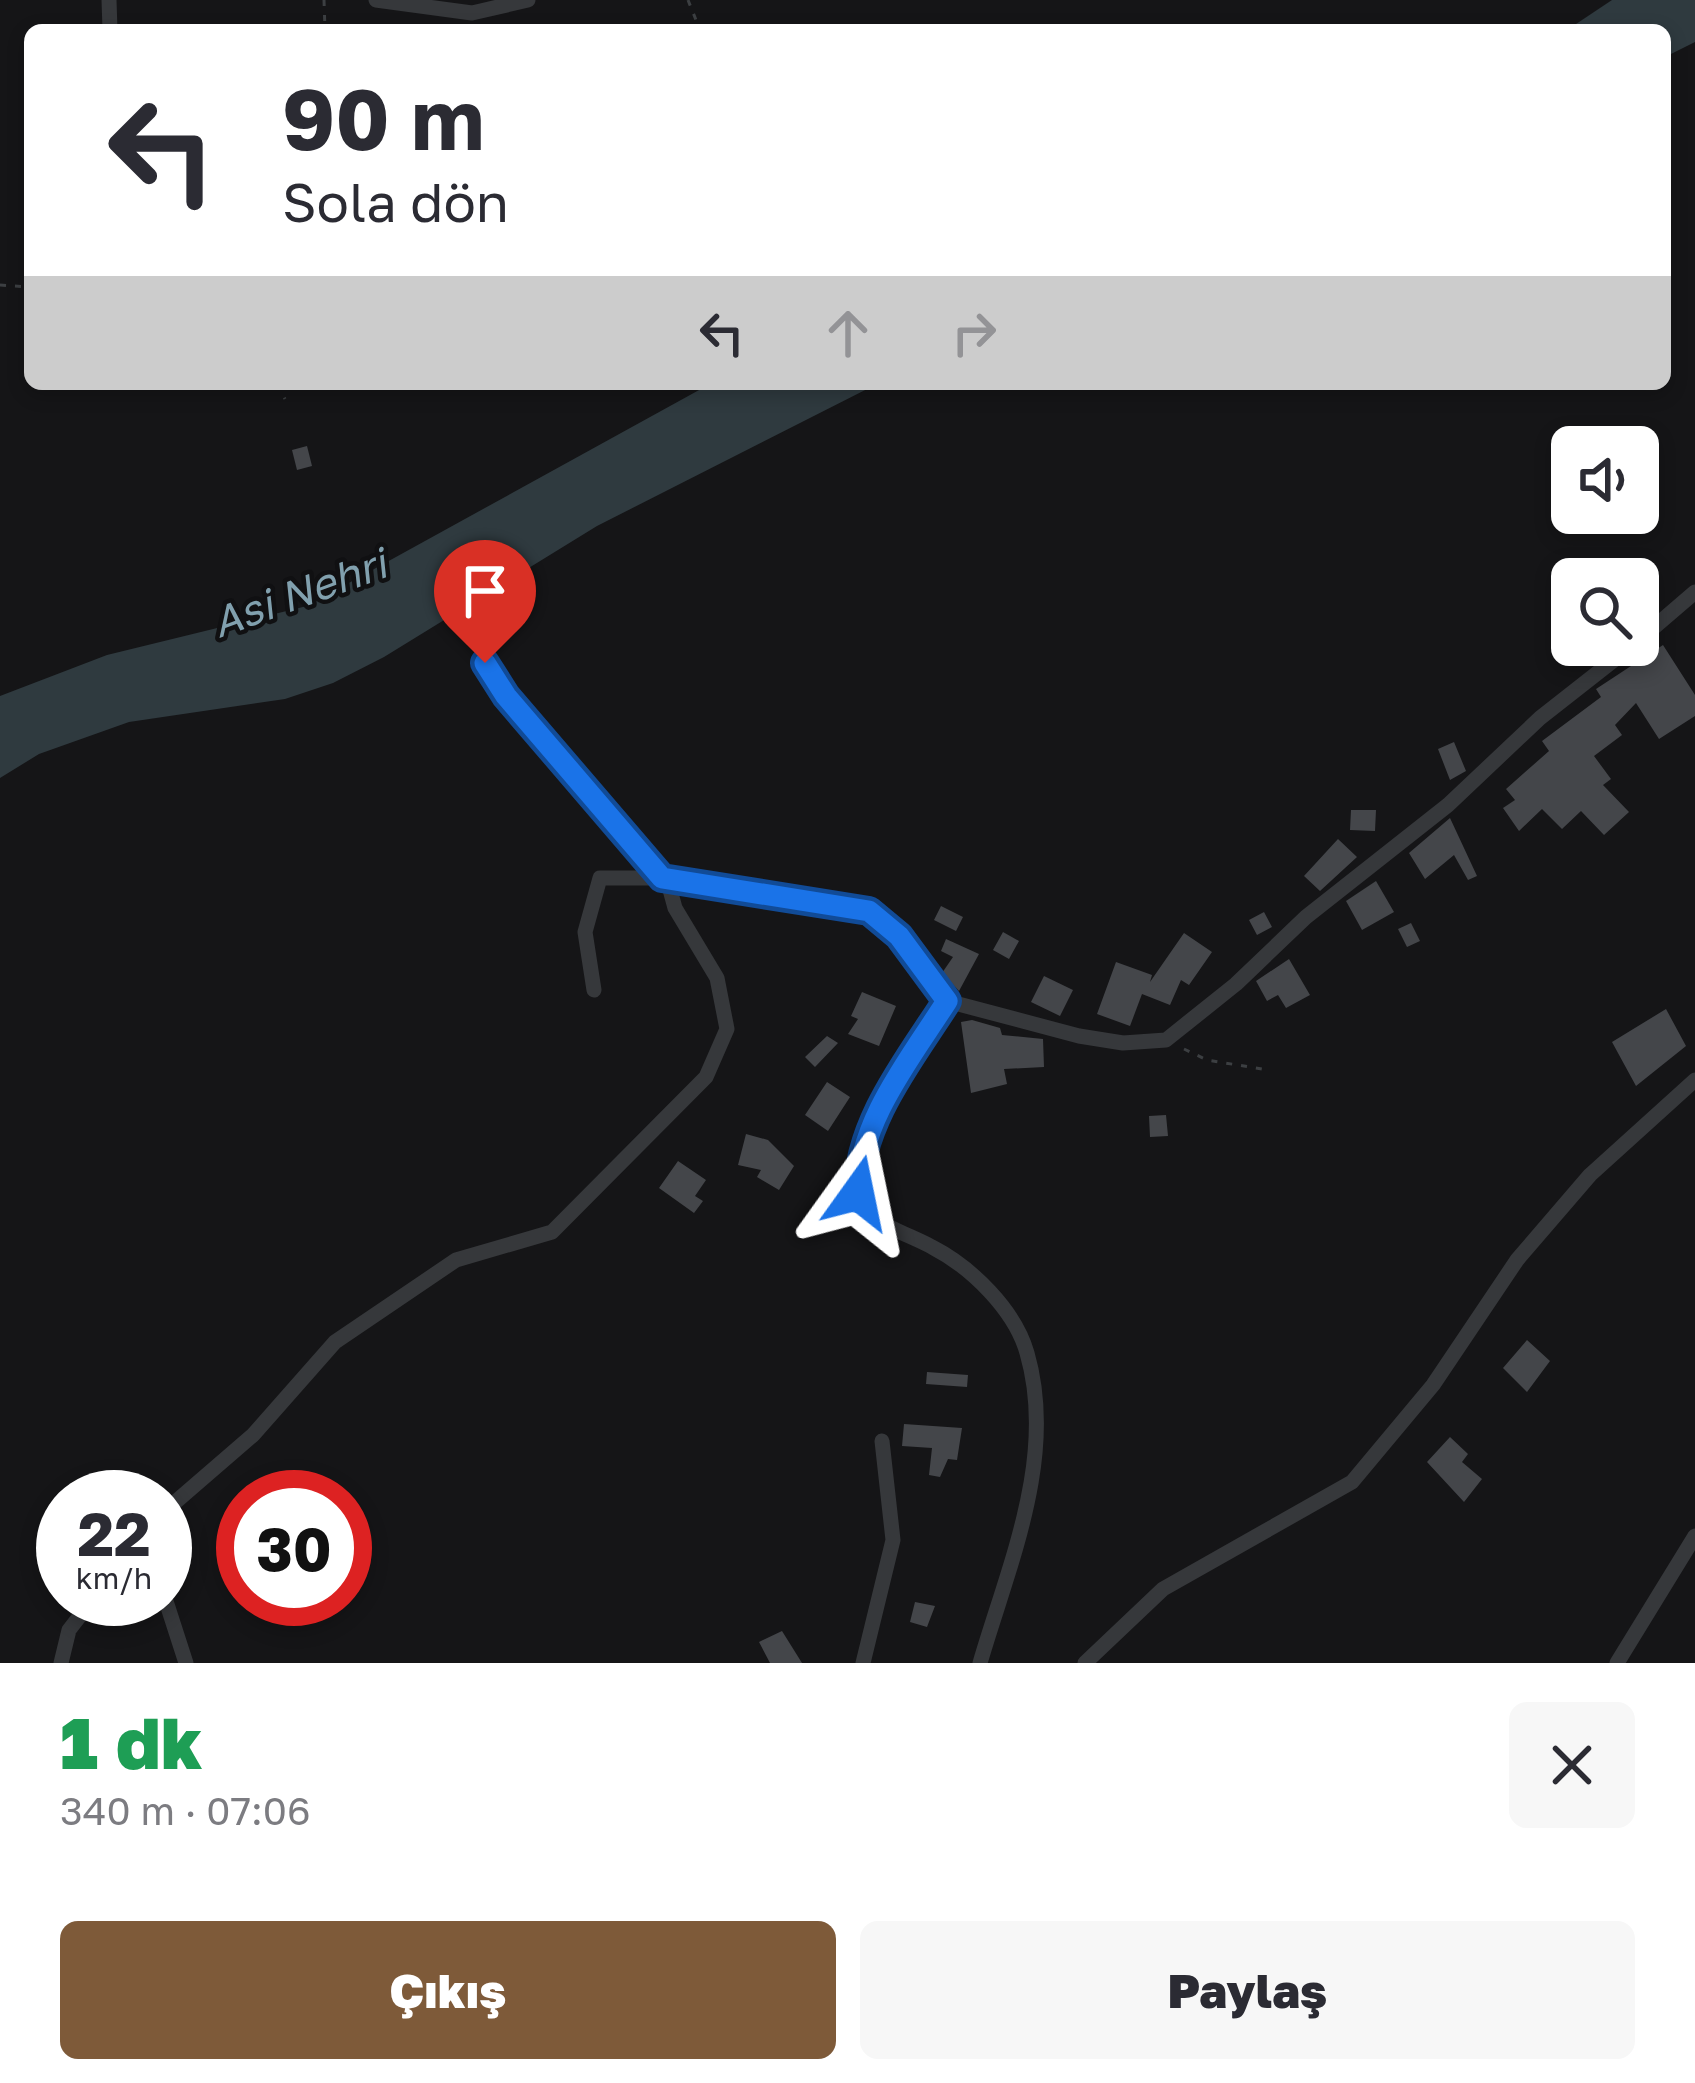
<!DOCTYPE html>
<html lang="tr">
<meta charset="utf-8">
<style>
:root{--surface:#fff;--page:#f7f7f7;--text:#2b2b33;--muted:#7c7c81;--accent:#7e5a39}
body{margin:0;font-family:"Golos Text",sans-serif;background:var(--page);color:var(--text);height:100vh;display:flex;flex-direction:column;font-size:45px;white-space:nowrap}
*{box-sizing:border-box;margin:0}
p{font-size:39px;color:var(--muted)}
.icon{flex:none;width:66px;height:66px;fill:none;stroke:currentColor;stroke-width:2;stroke-linecap:round;stroke-linejoin:round}
.map{position:relative;height:1663px;overflow:hidden}
.details{display:flex;flex-direction:column;background:var(--surface);flex:1}
.details>*{flex:none}
.banner{position:absolute;left:24px;top:24px;width:1647px;height:366px;border-radius:18px;box-shadow:0 6px 18px #0003;background:#fff;color:var(--text);overflow:hidden}
.fabs{position:absolute;left:1551px;top:426px;display:grid;gap:24px}
.fabs a{display:grid;place-items:center;width:108px;height:108px;border-radius:18px;background:var(--surface);box-shadow:0 6px 18px #0003;font-size:60px}
.speed{position:absolute;left:36px;top:1470px;display:flex;gap:24px;font-size:60px;font-weight:700;text-align:center}
.speed>*{display:grid;place-content:center;width:156px;height:156px;border-radius:50%;background:var(--surface);box-shadow:0 6px 18px #0003;line-height:1}
.speed small{font-size:30px;font-weight:400}
.speed .limit{border:18px solid #d22;background:#fff;color:#111}
.pin{position:absolute;display:grid;place-items:center;width:102px;height:102px;color:#fff;margin:-123px -51px;border-radius:50% 50% 50% 0;rotate:-45deg;box-shadow:0 0 12px #0007}
.pin .icon{rotate:45deg}
.me{position:absolute;width:132px;margin:-66px;rotate:12deg;stroke-linejoin:round;filter:drop-shadow(0 0 9px #0008)}
.turn{display:flex;align-items:center;gap:42px;height:252px;padding:0 60px;font-size:54px}
.turn .icon{width:156px;height:156px;stroke-width:2.5}
.turn b{display:block;font-size:84px;line-height:102px}
.lanes{display:flex;align-items:center;height:114px;padding:0 60px;background:#0003;justify-content:center;gap:60px;direction:ltr}
.lanes .off{opacity:.35}
.round{display:grid;place-items:center;flex:none;width:126px;height:126px;border-radius:18px;background:var(--page)}
.head{display:flex;align-items:center;justify-content:space-between;height:204px;padding:0 60px}
h1{font-size:72px;font-weight:800;line-height:90px;color:#1e9e55}
.primary-button{display:flex;gap:24px;margin-top:auto;padding:24px 60px}
.primary-button a{flex:1;height:138px;border-radius:18px;background:var(--accent);color:#fff;font-size:48px;font-weight:800;line-height:138px;text-align:center}
.primary-button a+a{background:var(--page);color:var(--text)}
.map>svg:first-child{display:block}
</style>
<div class="map">
<svg width="1695" height="1663" viewBox="0 0 1695 1663">
<rect width="100%" height="100%" fill="#151517"/>
<path fill="#2f3a3f" d="M1612 0H1695V42L1665 57V30H1567Z
M710 384H877L597 526 384 657 333 683 285 699 129 722 39 754 0 778V696L107 655 307 606Z"/>
<path fill="#44464a" d="M307 446 312 466 297 470 292 450Z
M1663 645 1695 695V716L1659 739 1636 703 1615 725 1622 735 1594 756 1611 779 1603 785 1629 812 1604 835 1581 811 1562 829 1542 809 1519 831 1503 808 1515 800 1506 789 1549 751 1542 741 1601 697 1596 689Z
M1454 742 1466 771 1450 780 1438 749Z
M1351 810H1376L1375 831 1350 830Z
M1450 818 1477 876 1468 880 1454 855 1425 879 1409 853Z
M1338 839 1357 857 1320 891 1304 876Z
M1376 881 1394 912 1362 930 1346 901Z
M941 906 963 917 956 931 934 920Z
M1264 912 1272 927 1257 935 1249 920Z
M1411 923 1420 941 1407 947 1398 929Z
M1003 932 1019 941 1009 959 993 950Z
M1184 933 1212 952 1189 985 1181 980 1170 1005 1142 994 1130 1026 1097 1014 1116 962 1152 975 1150 982Z
M946 939 979 954 959 991 942 973 953 957 941 951Z
M1289 959 1310 995 1286 1008 1278 995 1267 1001 1256 981Z
M1044 976 1073 990 1060 1016 1031 1002Z
M862 992 896 1006 879 1046 848 1034 858 1019 851 1016Z
M1666 1009 1686 1046 1636 1086 1612 1042Z
M972 1020 1000 1028 1002 1035 1043 1039 1044 1067 1004 1069 1007 1084 971 1093 961 1022Z
M827 1036 838 1043 815 1067 805 1057Z
M827 1082 850 1097 828 1131 805 1115Z
M1166 1115 1168 1136 1150 1137 1149 1116Z
M746 1134 768 1140 794 1166 779 1190 757 1177 761 1170 738 1165Z
M678 1161 706 1180 695 1196 703 1201 694 1213 659 1188Z
M1527 1340 1550 1361 1527 1392 1503 1368Z
M927 1372 968 1375 967 1387 926 1384Z
M904 1424 962 1428 957 1460 948 1459 940 1477 929 1475 932 1448 902 1446Z
M1450 1437 1468 1454 1462 1462 1482 1479 1464 1502 1427 1462Z
M915 1602 935 1606 927 1627 910 1622Z
M782 1631 802 1663H770L759 1642Z"/>
<g fill="none" stroke-linecap="round" stroke-linejoin="round">
<path stroke="#3c3f42" stroke-width="3" stroke-dasharray="6 9" stroke-linecap="butt" d="M324 0 325 30
M688 0 700 30
M0 285 30 287
M278 384 285 399
M1184 1049 1207 1060 1268 1070"/>
<path stroke="#36383b" stroke-width="15" d="M109 0 110 30
M376 0 472 13 528 0
M1638 641 1695 592
M594 990 585 932 600 878H663L869 911 899 936 947 1001 1079 1036 1123 1043 1166 1040 1236 984 1306 917 1448 805 1540 718 1633 645
M947 1001C915 1051 875 1103 859 1161 855 1176 857 1200 868 1212 885 1228 912 1236 932 1247 971 1267 1015 1310 1027 1353 1057 1457 1009 1564 980 1663
M165 1511 253 1435 335 1342 456 1260 552 1232 706 1077 727 1029 717 978 675 908 669 886 506 696 485 663
M165 1598 186 1663
M61 1663 69 1630 93 1599
M863 1663 893 1540 882 1441
M1085 1663 1163 1589 1352 1482 1433 1385 1517 1260 1590 1175 1695 1080
M1617 1663 1695 1536"/>
</g>
<g fill="none" stroke-linecap="round" stroke-linejoin="round">
<g stroke="#114b97" stroke-width="30">
<path id="route" d="M485 663 506 696 662 878 869 911 899 936 947 1001C910 1059 858 1122 858 1193"/>
</g>
<use href="#route" stroke="#1a73e8" stroke-width="21"/>
</g>
<g text-anchor="middle" stroke-width="9" stroke-linejoin="round" paint-order="stroke">
<g font-size="42" font-style="italic" fill="#81a0ae" stroke="#101012">
<text transform="translate(299 593) rotate(-20)" y="15">Asi Nehri</text>
</g>
</g>
</svg>
<div class="fabs">
<a><svg class="icon" aria-label="sound" viewBox="0 0 24 24"><path d="M4 9h4l5-4v14l-5-4H4zM17 9q2 3 0 6"/></svg></a>
<a><svg class="icon" aria-label="search" viewBox="0 0 24 24"><circle cx="10" cy="10" r="6"/><path d="M15 15l6 6"/></svg></a>
</div>
<div class="speed"><div>22<small>km/h</small></div><div class="limit">30</div></div>
<div class="pin" style="left:485px;top:663px;background:#d93025"><svg class="icon" aria-label="arrive" viewBox="0 0 24 24"><path d="M6 21V4h12l-3 4 3 4H6"/></svg></div>
<svg class="me" style="left:858px;top:1193px" viewBox="-20 -20 40 40"><path d="M0-17L14 15 0 8-14 15z" fill="#1a73e8" stroke="#fff" stroke-width="4"/></svg>
<div class="banner">
<div class="turn"><svg class="icon" aria-label="left" viewBox="0 0 24 24"><path d="M17 20v-9H6M10 6l-5 5 5 5"/></svg><div><b>90 m</b>Sola dön</div></div>
<div class="lanes"><svg class="icon" aria-label="left" viewBox="0 0 24 24"><path d="M17 20v-9H6M10 6l-5 5 5 5"/></svg><svg class="icon off" aria-label="ahead" viewBox="0 0 24 24"><path d="M12 20V5M6 11l6-6 6 6"/></svg><svg class="icon off" aria-label="right" viewBox="0 0 24 24"><path d="M7 20v-9h11M14 6l5 5-5 5"/></svg></div>
</div>
</div>
<section class="details">
<div class="head"><div><h1>1 dk</h1><p>340 m · 07:06</p></div><a class="round"><svg class="icon" aria-label="close" viewBox="0 0 24 24"><path d="M6 6l12 12M18 6L6 18"/></svg></a></div>
<div class="primary-button"><a>Çıkış</a><a>Paylaş</a></div>
</section>
